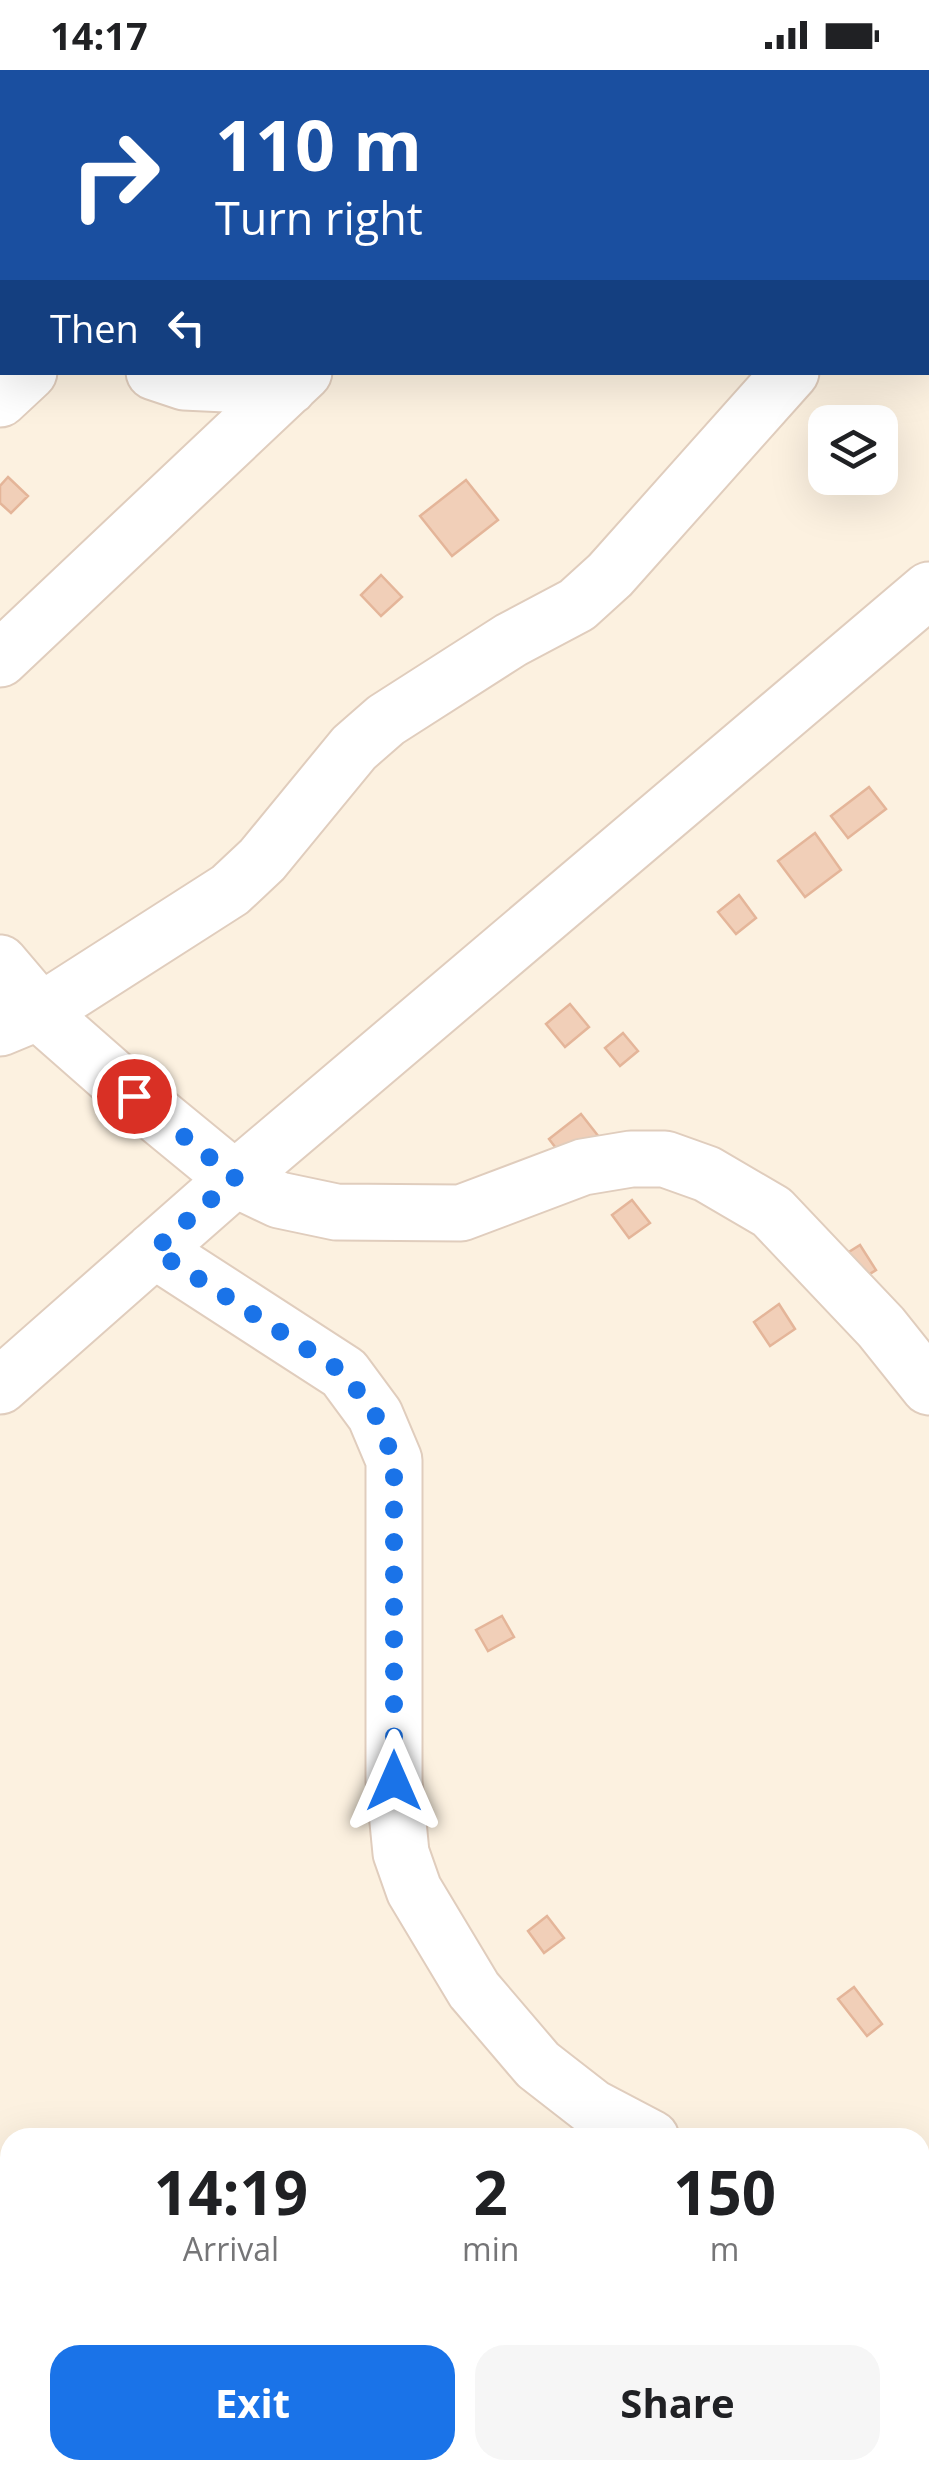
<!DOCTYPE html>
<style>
:root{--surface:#fff;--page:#f6f6f6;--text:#202124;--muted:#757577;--accent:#1a73e8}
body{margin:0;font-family:"Open Sans",sans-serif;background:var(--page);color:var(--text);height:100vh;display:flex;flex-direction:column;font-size:38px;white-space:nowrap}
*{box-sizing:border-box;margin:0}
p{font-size:32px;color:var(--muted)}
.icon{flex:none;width:55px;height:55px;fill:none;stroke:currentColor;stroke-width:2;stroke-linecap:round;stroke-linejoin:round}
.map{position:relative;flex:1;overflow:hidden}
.panel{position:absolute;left:0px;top:2058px;width:930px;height:352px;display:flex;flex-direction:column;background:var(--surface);border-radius:30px 30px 0 0;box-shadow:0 10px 40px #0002}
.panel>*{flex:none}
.top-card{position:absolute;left:0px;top:0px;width:930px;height:305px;box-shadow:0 10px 40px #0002;background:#1a4fa0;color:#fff;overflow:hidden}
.fabs{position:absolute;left:808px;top:335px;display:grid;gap:20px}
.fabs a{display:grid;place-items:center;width:90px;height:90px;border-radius:20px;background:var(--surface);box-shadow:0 10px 40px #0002;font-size:50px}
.pin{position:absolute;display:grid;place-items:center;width:85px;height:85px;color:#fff;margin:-42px;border:5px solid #fff;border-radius:50%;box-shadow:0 2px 10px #0007}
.me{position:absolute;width:110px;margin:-55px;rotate:0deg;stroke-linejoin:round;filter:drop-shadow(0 0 8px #0008)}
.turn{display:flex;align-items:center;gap:35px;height:210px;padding:0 50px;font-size:45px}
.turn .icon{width:130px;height:130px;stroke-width:2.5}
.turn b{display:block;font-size:70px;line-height:85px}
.then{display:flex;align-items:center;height:95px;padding:0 50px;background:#0003;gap:20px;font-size:38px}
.eta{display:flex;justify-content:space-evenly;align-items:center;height:170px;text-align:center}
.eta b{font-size:60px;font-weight:700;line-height:70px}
.button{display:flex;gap:20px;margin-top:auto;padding:20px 50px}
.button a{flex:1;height:115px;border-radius:30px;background:var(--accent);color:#fff;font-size:40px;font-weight:700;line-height:115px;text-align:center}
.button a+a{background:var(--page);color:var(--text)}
.status{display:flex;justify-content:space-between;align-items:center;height:70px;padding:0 50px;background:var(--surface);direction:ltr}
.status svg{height:28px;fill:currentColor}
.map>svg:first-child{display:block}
</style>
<div class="status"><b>14:17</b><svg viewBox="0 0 49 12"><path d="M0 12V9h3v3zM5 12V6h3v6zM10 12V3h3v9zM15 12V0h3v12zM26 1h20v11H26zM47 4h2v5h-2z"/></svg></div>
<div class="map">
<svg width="929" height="2409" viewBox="0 0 929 2409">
<rect width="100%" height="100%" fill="#fcf1e0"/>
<path fill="#f1cfb8" stroke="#e4b599" stroke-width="2.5" d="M8 407 28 426 11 443 0 433V416Z
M466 410 498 450 452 486 420 446Z
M381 505 402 527 381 546 361 525Z
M869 717 886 739 848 768 831 746Z
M815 763 841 800 805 827 778 791Z
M739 825 756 848 736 864 718 842Z
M570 934 589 957 565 977 546 954Z
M623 963 638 981 620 996 605 978Z
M581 1044 610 1081 577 1106 549 1069Z
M632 1130 650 1153 629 1168 612 1145Z
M860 1175 876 1200 849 1217 833 1192Z
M779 1234 795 1259 770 1276 754 1252Z
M502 1546 514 1567 488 1581 476 1560Z
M547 1846 564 1868 544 1883 528 1861Z
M854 1917 882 1954 867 1966 838 1929Z"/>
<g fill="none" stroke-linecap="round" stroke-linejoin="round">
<g stroke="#e0cdbd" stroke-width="59">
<path id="minor" d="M97 2 100 0
M345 2 348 0
M609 2 612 0
M0 96 2 94
M928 157 929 155
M0 187 2 189
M154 302 184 312 289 317
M0 329 29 302
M0 589 304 302
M0 893 51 953 134 1026 235 1109 279 1130 336 1142 461 1143 583 1097 631 1089H665L707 1104 772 1142 881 1257 929 1317
M0 958 41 941 230 820 262 790 354 678 386 650 511 570 577 535 610 505 791 302
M154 1180 344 1303 375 1345 394 1390V1711L401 1783 414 1820 474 1920 538 1995 592 2037 651 2068
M0 1316 235 1109 929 520
M920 2202 929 2206"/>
</g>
<use href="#minor" stroke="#fff" stroke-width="55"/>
</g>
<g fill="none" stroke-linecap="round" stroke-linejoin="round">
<path stroke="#1a73e8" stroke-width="18" stroke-dasharray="0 32.4" d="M134 1026 235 1108 154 1180 344 1303 375 1344 394 1390V1711"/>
</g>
</svg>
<div class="fabs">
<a><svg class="icon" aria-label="layers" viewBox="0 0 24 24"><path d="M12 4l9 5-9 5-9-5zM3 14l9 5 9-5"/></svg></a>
</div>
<div class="pin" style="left:134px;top:1026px;background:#d93025"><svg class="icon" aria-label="arrive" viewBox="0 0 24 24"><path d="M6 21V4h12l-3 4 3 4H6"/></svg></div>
<svg class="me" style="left:394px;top:1711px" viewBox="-20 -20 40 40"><path d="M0-17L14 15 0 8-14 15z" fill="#1a73e8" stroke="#fff" stroke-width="4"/></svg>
<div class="top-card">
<div class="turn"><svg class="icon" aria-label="right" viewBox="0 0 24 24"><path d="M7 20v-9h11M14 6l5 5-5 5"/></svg><div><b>110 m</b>Turn right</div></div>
<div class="then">Then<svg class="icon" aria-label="left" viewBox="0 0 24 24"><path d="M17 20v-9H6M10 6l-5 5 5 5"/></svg></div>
</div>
<section class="panel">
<div class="eta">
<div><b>14:19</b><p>Arrival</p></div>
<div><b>2</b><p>min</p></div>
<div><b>150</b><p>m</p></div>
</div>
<div class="button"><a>Exit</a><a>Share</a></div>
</section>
</div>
